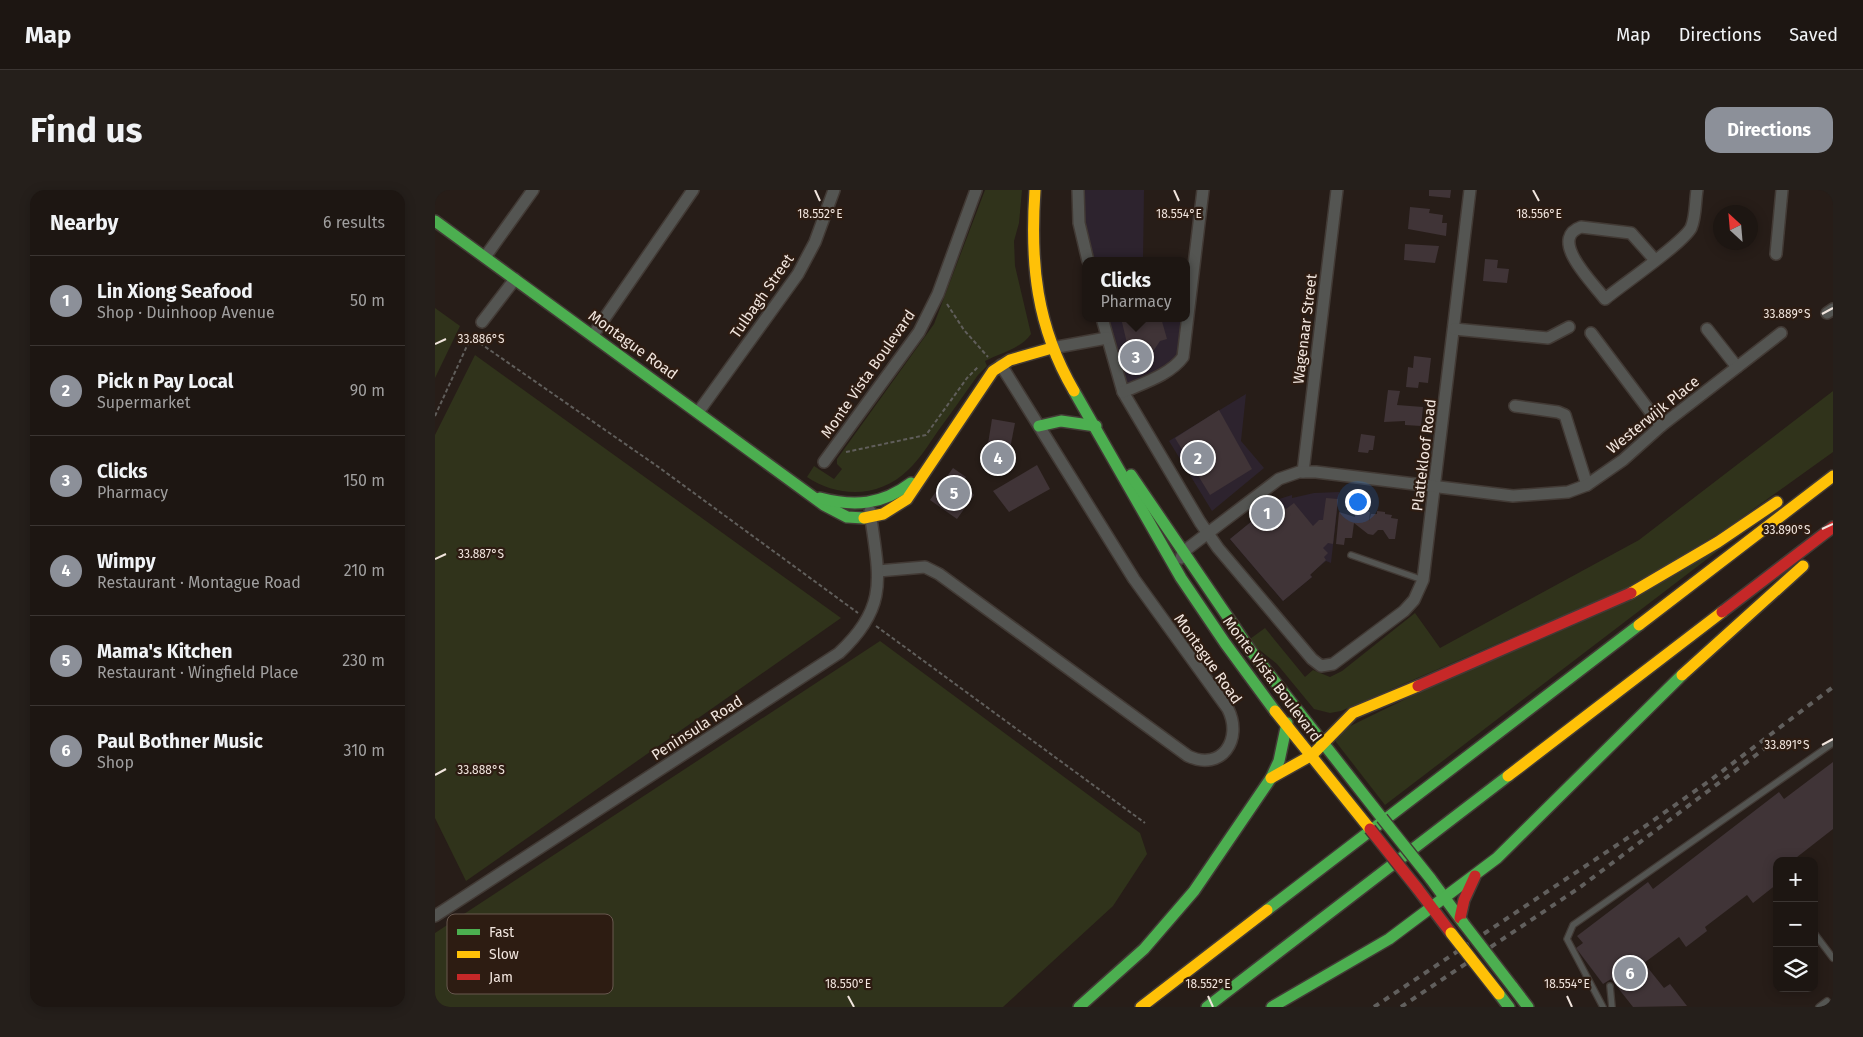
<!DOCTYPE html>
<meta charset="utf-8">
<style>
body{margin:0;font-family:"Fira Sans",sans-serif;background:#251f1b;color:#f1f3f6}
.controls{position:absolute;right:15px;bottom:15px;display:grid;overflow:hidden;border-radius:10px;box-shadow:0 2px 12px #0003}
.controls button{width:45px;height:45px;display:grid;place-items:center;padding:0;border:0;border-bottom:1px solid #3b3532;background:#1d1612;color:#f1f3f6;font:25px sans-serif}
.compass{position:absolute;left:1278px;top:15px;width:45px;height:45px;border-radius:50%;background:#1d1612;box-shadow:0 2px 12px #0003;rotate:334deg}
.you{position:absolute;left:922px;top:311px;width:18px;height:18px;margin:-12px;border:4px solid #fff;border-radius:50%;background:#1a73e8;box-shadow:0 0 0 8px #1a73e833}
.badge{display:grid;place-items:center;width:32px;height:32px;border-radius:50%;background:#8c9099;color:#fff;font-size:16px;font-weight:700}
.pin{position:absolute;translate:-50% -50%;border:2px solid #fff;box-shadow:0 1px 5px #0006}
.popup{position:absolute;left:647px;top:67px;width:108px;height:65px;box-sizing:border-box;display:grid;place-content:center;border-radius:10px;background:#1d1612;filter:drop-shadow(0 1px 4px #0005);font-size:16px;white-space:nowrap;color:#a09f9f}
.popup b{font-size:19px;color:#f1f3f6}
.popup::after{content:'';position:absolute;left:50%;top:100%;margin-left:-10px;border:10px solid transparent;border-top-color:#1d1612}
.list{margin:0;padding:0;list-style:none}
h2{display:flex;justify-content:space-between;align-items:center;height:65px;margin:0;padding:0 20px;font-size:21px}
h2 small{font-size:16px;font-weight:400;color:#a09f9f}
.list li{display:grid;grid-template-columns:32px 1fr auto;gap:15px;align-items:center;box-sizing:border-box;height:90px;padding:0 20px;border-top:1px solid #3b3532}
.list b{display:block;font-size:19px;white-space:nowrap}
.list p{margin:0;font-size:16px;white-space:nowrap;color:#a09f9f}
.list em{font-size:16px;font-style:normal;color:#a09f9f}
.icon{flex:none;width:28px;height:28px;fill:none;stroke:currentColor;stroke-width:2;stroke-linecap:round;stroke-linejoin:round}
.map{position:relative;flex:none;width:1398px;height:817px;overflow:hidden;border-radius:15px}
header{display:flex;align-items:center;gap:30px;box-sizing:border-box;height:70px;padding:0 25px;background:#1d1612;border-bottom:1px solid #3b3532}
header strong{font-size:24px}
nav{display:flex;gap:28px;margin-inline-start:auto;font-size:18px}
.intro{display:flex;align-items:center;justify-content:space-between;box-sizing:border-box;height:120px;padding:0 30px}
h1{margin:0;font-size:35px}
.button{padding:12px 22px;border-radius:15px;background:#8c9099;color:#fff;font-size:18px;font-weight:700}
main{display:flex;gap:30px;padding:0 30px}
aside{flex:1;background:#1d1612;border-radius:15px;box-shadow:0 2px 12px #0003}
.map>svg:first-child{display:block}
</style>
<header>
<strong>Map</strong>
<nav><a>Map</a><a>Directions</a><a>Saved</a></nav>
</header>
<div class="intro"><h1>Find us</h1><a class="button">Directions</a></div>
<main>
<aside>
<h2>Nearby<small>6 results</small></h2>
<ul class="list">
<li><span class="badge">1</span><div><b>Lin Xiong Seafood</b><p>Shop · Duinhoop Avenue</p></div><em>50 m</em></li>
<li><span class="badge">2</span><div><b>Pick n Pay Local</b><p>Supermarket</p></div><em>90 m</em></li>
<li><span class="badge">3</span><div><b>Clicks</b><p>Pharmacy</p></div><em>150 m</em></li>
<li><span class="badge">4</span><div><b>Wimpy</b><p>Restaurant · Montague Road</p></div><em>210 m</em></li>
<li><span class="badge">5</span><div><b>Mama's Kitchen</b><p>Restaurant · Wingfield Place</p></div><em>230 m</em></li>
<li><span class="badge">6</span><div><b>Paul Bothner Music</b><p>Shop</p></div><em>310 m</em></li>
</ul>
</aside>
<div class="map">
<svg width="1398" height="817" viewBox="0 0 1398 817">
<rect width="100%" height="100%" fill="#271d18"/>
<!-- commercial -->
<g fill="#2d232e">
<polygon points="645,0 709,0 708,71 654,71"/>
<polygon points="758,73 748,166 688,201 668,128 751,128 751,75"/>
<polygon points="811,204 806,251 829,278 777,321 734,251"/>
<polygon points="904,302 896,373 891,371 875,384 877,387 848,411 795,349 844,309 857,305 857,308 879,303"/>
</g>
<!-- green -->
<g fill="#30331b">
<path d="M550,0H587L584,33L579,51L580,76L596,144C587,158 565,163 550,171L552,176L543,185C530,203 517,222 503,241C494,254 485,269 473,280C445,308 403,308 372,287L379,276L399,289L407,279L402,274V269L499,134Z"/>
<polygon points="0,118 25,136 0,188"/>
<polygon points="40,165 406,428 31,691 0,628 0,245"/>
<polygon points="1398,201 1398,262 1292,338 1203,393 906,521 895,523 879,519 842,474 821,457 815,449 830,438 870,487 878,480 895,487 907,481 980,423 1005,458 1204,350"/>
<polygon points="1301,347 950,615 901,552 901,543"/>
<polygon points="445,451 705,643 712,664 678,716 568,817 0,817 0,743"/>
</g>
<!-- building -->
<g fill="#403437">
<polygon points="994,0 1016,0 1015,8 994,6"/>
<polygon points="975,17 995,19 994,23 1008,25 1007,33 1012,33 1011,46 973,39"/>
<polygon points="970,54 1004,56 1000,73 969,70"/>
<polygon points="1050,69 1063,70 1062,78 1074,79 1072,93 1048,91"/>
<polygon points="686,128 726,128 732,149 725,151 717,163 713,164 714,168 706,172 695,166"/>
<polygon points="979,166 996,168 993,193 984,192 983,198 971,197 973,177 978,178"/>
<polygon points="953,200 965,201 962,215 988,217 986,236 970,235 970,231 949,232"/>
<polygon points="784,220 817,279 775,305 740,248"/>
<polygon points="557,229 580,233 574,264 552,260"/>
<polygon points="926,244 940,246 938,260 934,260 933,263 923,262"/>
<polygon points="602,275 615,299 574,322 558,301"/>
<polygon points="518,278 531,287 528,293 539,305 522,329 495,310"/>
<polygon points="891,308 903,309 898,354 893,353 888,358 893,363 889,367 891,370 875,385 877,387 848,411 795,349 833,318 835,321 845,313 851,319 859,313 878,336 884,330 888,330"/>
<polygon points="921,316 929,317 928,320 935,322 934,331 936,324 942,324 942,321 950,322 950,324 957,325 956,328 963,329 960,349 954,349 948,340 943,340 938,345 933,344 919,333 917,348 910,348 909,355 901,354 904,322 920,327"/>
<polygon points="1398,572 1398,639 1357,671 1342,671 1342,694 1318,713 1312,705 1270,737 1272,741 1251,757 1244,747 1209,773 1229,798 1235,794 1252,816 1198,817 1176,789 1168,794 1141,758 1148,753 1142,746 1213,692 1218,699 1344,602 1349,609"/>
</g>
<g fill="none" stroke-linecap="round" stroke-linejoin="round">
<!-- lane casing -->
<g stroke="#423a35" stroke-width="8">
<g id="lane">
<polyline points="916,365 988,390"/>
<polyline points="1379,743 1398,768"/>
<polyline points="1175,796 1177,817"/>
<polyline points="1168,817 1132,749 1138,735 1398,553"/>
<polyline points="1384,817 1392,811"/>
</g>
</g>
<!-- street casing -->
<g stroke="#423a35" stroke-width="14">
<g id="street">
<polyline points="643,0 644,33 653,71"/>
<polyline points="1341,64 1347,0"/>
<polyline points="50,67 98,0"/>
<path d="M1220,70L1196,43L1146,37C1112,49 1159,94 1170,109C1187,95 1247,54 1256,38C1261,27 1260,12 1262,0"/>
<polyline points="1392,123 1398,119"/>
<polyline points="667,128 688,202 765,332 783,358 877,469 886,476 898,474 969,421 979,410 988,390 1035,0"/>
<polyline points="47,132 80,89"/>
<polyline points="1019,139 1113,148 1134,137"/>
<polyline points="1272,139 1302,177"/>
<polyline points="1156,143 1226,236"/>
<polyline points="158,145 258,0"/>
<polyline points="617,158 672,148"/>
<path d="M688,202C708,193 735,185 748,167L768,0"/>
<polyline points="1080,216 1123,222 1130,225 1152,295"/>
<polyline points="264,221 363,84 380,52 399,0"/>
<polyline points="389,272 484,142 503,104 541,0"/>
<polyline points="868,282 902,0"/>
<polyline points="746,368 748,362 844,289 864,282 881,282 1078,306 1133,302 1152,295 1188,270 1226,236 1346,143"/>
<path d="M443,381L490,377L504,384L753,566C787,582 808,549 793,519L699,389L566,175"/>
<path d="M0,726L404,463C456,415 443,384 435,321"/>
</g>
</g>
<!-- fast casing -->
<g stroke="#423a35" stroke-width="14">
<g id="fast">
<polyline points="0,31 389,315 412,327 429,328"/>
<polyline points="639,201 746,388 790,453 840,521"/>
<polyline points="604,236 626,231 661,236"/>
<polyline points="696,285 816,461 947,628"/>
<path d="M385,308C419,317 447,315 476,293"/>
<polyline points="995,688 1029,734"/>
<polyline points="832,720 1204,435"/>
<polyline points="1077,796 1093,817"/>
<polyline points="1064,804 1074,817"/>
<polyline points="644,817 709,759 759,701 836,588 844,571 852,533"/>
<polyline points="772,817 1073,586"/>
<polyline points="837,817 954,749 1062,668 1247,485"/>
</g>
</g>
<!-- slow casing -->
<g stroke="#423a35" stroke-width="14">
<g id="slow">
<path d="M600,0C595,73 601,136 639,201"/>
<polyline points="429,328 448,324 472,309 558,181 575,170 617,158"/>
<polyline points="1196,403 1283,352 1342,312"/>
<polyline points="1204,435 1398,286"/>
<polyline points="1247,485 1368,376"/>
<polyline points="840,521 935,639"/>
<polyline points="1073,586 1287,422"/>
<polyline points="836,588 877,565 918,523 983,496"/>
<polyline points="706,817 832,720"/>
</g>
</g>
<!-- jam casing -->
<g stroke="#423a35" stroke-width="14">
<g id="jam">
<polyline points="1287,422 1398,337"/>
<polyline points="983,496 1196,403"/>
<polyline points="982,698 1016,743"/>
<polyline points="1025,728 1029,710 1040,686"/>
</g>
</g>
<!-- path -->
<g stroke="#605e5b" stroke-width="2" stroke-dasharray="4 2.5" stroke-linecap="butt">
<polyline points="512,114 529,140 553,167"/>
<polyline points="0,226 36,147 222,276 423,423"/>
<polyline points="411,262 491,245 532,188 543,177"/>
<polyline points="441,436 710,633"/>
</g>
<!-- lane -->
<use href="#lane" stroke="#545552" stroke-width="5.5"/>
<!-- street -->
<use href="#street" stroke="#545552" stroke-width="11"/>
<!-- fast -->
<use href="#fast" stroke="#4caf50" stroke-width="11"/>
<!-- slow -->
<use href="#slow" stroke="#ffc107" stroke-width="11"/>
<!-- jam -->
<use href="#jam" stroke="#c62828" stroke-width="11"/>
<!-- rail -->
<g stroke="#615f5d" stroke-width="4" stroke-dasharray="6 6" stroke-linecap="butt">
<polyline points="939,817 1209,637 1277,589 1398,497"/>
<polyline points="966,817 1144,698 1329,559"/>
</g>
<!-- fast-bridge casing -->
<g stroke="#423a35" stroke-width="14" stroke-linecap="butt">
<g id="fast-bridge">
<polyline points="947,628 995,688"/>
<polyline points="1029,734 1077,796"/>
</g>
</g>
<!-- slow-bridge casing -->
<g stroke="#423a35" stroke-width="14" stroke-linecap="butt">
<polyline id="slow-bridge" points="1016,743 1064,804"/>
</g>
<!-- jam-bridge casing -->
<g stroke="#423a35" stroke-width="14" stroke-linecap="butt">
<polyline id="jam-bridge" points="935,639 982,698"/>
</g>
<!-- fast-bridge -->
<use href="#fast-bridge" stroke="#4caf50" stroke-width="11"/>
<!-- slow-bridge -->
<use href="#slow-bridge" stroke="#ffc107" stroke-width="11"/>
<!-- jam-bridge -->
<use href="#jam-bridge" stroke="#c62828" stroke-width="11"/>
</g>
<!-- ticks -->
<path fill="none" stroke="#f1e5de" stroke-width="2" d="M380,0L385,11M739,0L744,11M1098,0L1104,11M1387,124L1398,118M0,154L11,149M1387,339L1398,334M0,369L11,364M1387,555L1398,549M0,585L11,579M413,806L419,817M773,806L778,817M1132,806L1137,817"/>
<g text-anchor="middle" dominant-baseline="central" stroke-width="4.5" stroke-linejoin="round" paint-order="stroke">
<!-- street labels -->
<g font-size="15" fill="#f1e5de" stroke="#2d1c12">
<text transform="translate(327 106) rotate(-55)">Tulbagh Street</text>
<text transform="translate(870 139) rotate(-83)">Wagenaar Street</text>
<text transform="translate(198 155) rotate(36)">Montague Road</text>
<text transform="translate(433 184) rotate(-55)">Monte Vista Boulevard</text>
<text transform="translate(1218 225) rotate(-39)">Westerwijk Place</text>
<text transform="translate(989 265) rotate(-83)">Plattekloof Road</text>
<text transform="translate(773 469) rotate(55)">Montague Road</text>
<text transform="translate(837 489) rotate(53)">Monte Vista Boulevard</text>
<text transform="translate(262 538) rotate(-33)">Peninsula Road</text>
</g>
</g>
<!-- legend -->
<rect x="12" y="724" width="166" height="80" rx="8" fill="#2d1c12" stroke="#68584f" stroke-width="1"/>
<rect x="22" y="739" width="23" height="6" fill="#4caf50"/>
<rect x="22" y="761" width="23" height="7" fill="#ffc107"/>
<rect x="22" y="784" width="23" height="6" fill="#c62828"/>
<g font-size="14" fill="#f1e5de">
<text x="54" y="747">Fast</text>
<text x="54" y="769">Slow</text>
<text x="54" y="792">Jam</text>
</g>
<g font-size="12" text-anchor="middle" fill="#f1e5de" stroke="#2d1c12" stroke-width="4.5" stroke-linejoin="round" paint-order="stroke">
<text x="385" y="28">18.552°E</text>
<text x="744" y="28">18.554°E</text>
<text x="1104" y="28">18.556°E</text>
<text x="1352" y="128">33.889°S</text>
<text x="46" y="153">33.886°S</text>
<text x="1352" y="344">33.890°S</text>
<text x="46" y="368">33.887°S</text>
<text x="1352" y="559">33.891°S</text>
<text x="46" y="584">33.888°S</text>
<text x="413" y="798">18.550°E</text>
<text x="773" y="798">18.552°E</text>
<text x="1132" y="798">18.554°E</text>
</g>
</svg>
<div class="controls">
<button>+</button>
<button>−</button>
<button><svg class="icon" aria-label="layers" viewBox="0 0 24 24"><path d="M12 4l9 5-9 5-9-5zM3 14l9 5 9-5"/></svg></button>
</div>
<svg class="compass" viewBox="-18 -18 36 36"><path d="M0-13l5 13h-10z" fill="#e53935"/><path d="M0 13l5-13h-10z" fill="#a09f9f"/></svg>
<div class="you"></div>
<div class="pin badge" style="left:832px;top:323px">1</div>
<div class="pin badge" style="left:763px;top:268px">2</div>
<div class="pin badge" style="left:701px;top:167px">3</div>
<div class="popup"><b>Clicks</b>Pharmacy</div>
<div class="pin badge" style="left:563px;top:268px">4</div>
<div class="pin badge" style="left:519px;top:303px">5</div>
<div class="pin badge" style="left:1195px;top:783px">6</div>
</div>
</main>
